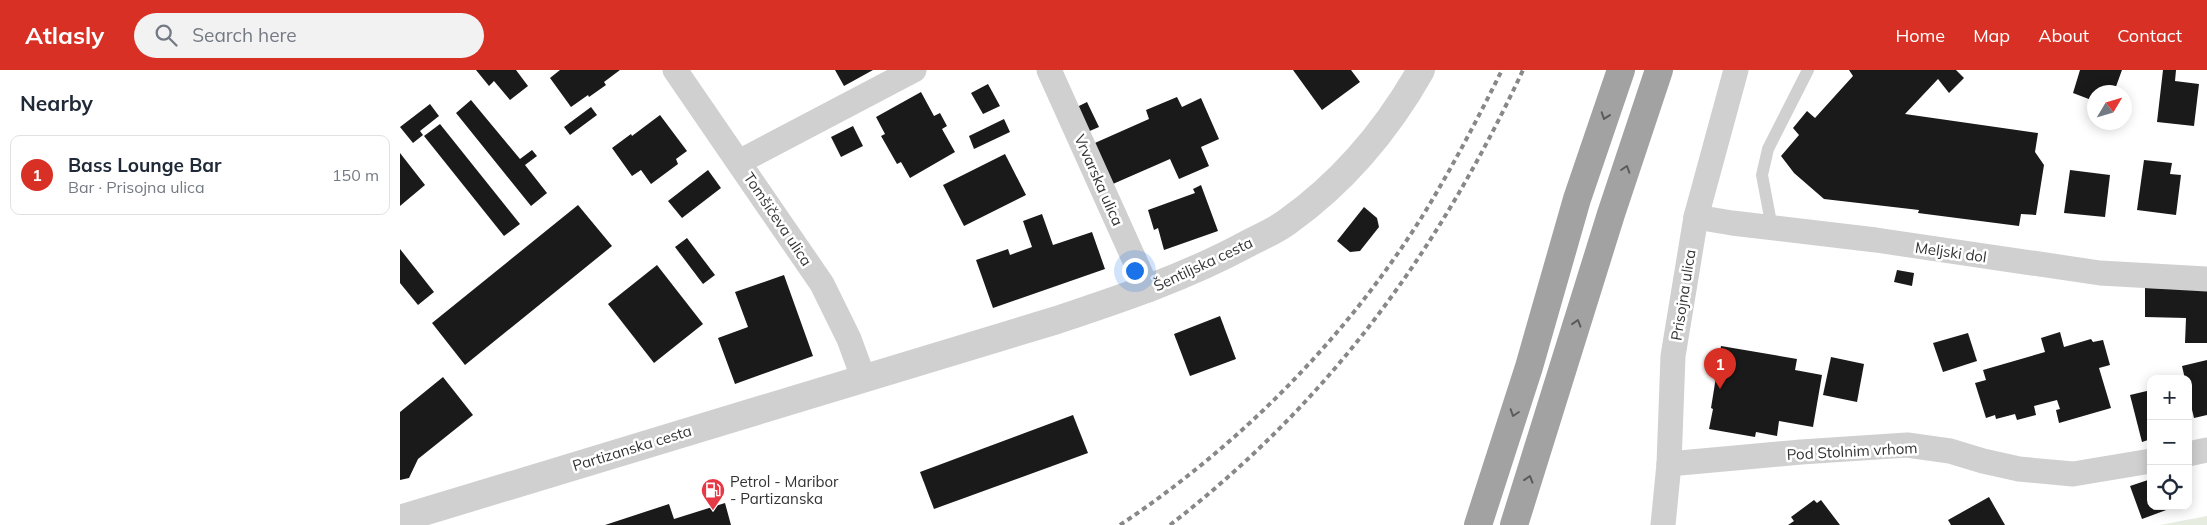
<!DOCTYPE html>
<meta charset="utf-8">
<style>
body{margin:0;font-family:Mulish,sans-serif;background:#f2f2f3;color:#1f2937}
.controls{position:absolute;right:15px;bottom:15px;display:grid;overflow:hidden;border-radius:10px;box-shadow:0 2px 12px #0003}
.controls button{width:45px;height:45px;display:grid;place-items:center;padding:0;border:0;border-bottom:1px solid #e0e1e3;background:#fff;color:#1f2937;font:25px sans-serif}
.compass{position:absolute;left:1687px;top:15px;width:45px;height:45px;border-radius:50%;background:#fff;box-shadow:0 2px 12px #0003;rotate:52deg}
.you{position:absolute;left:734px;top:200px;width:18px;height:18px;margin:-12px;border:4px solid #fff;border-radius:50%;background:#1a73e8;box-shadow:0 0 0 8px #1a73e833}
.badge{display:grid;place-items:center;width:32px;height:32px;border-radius:50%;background:#d93025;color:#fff;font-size:16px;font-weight:700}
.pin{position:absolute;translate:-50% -41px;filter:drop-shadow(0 1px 2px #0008)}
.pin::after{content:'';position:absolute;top:26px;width:18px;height:15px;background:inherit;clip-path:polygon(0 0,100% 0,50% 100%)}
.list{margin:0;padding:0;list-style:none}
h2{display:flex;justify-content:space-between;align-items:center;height:65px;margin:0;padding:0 20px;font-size:21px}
h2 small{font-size:16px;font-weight:400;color:#747a83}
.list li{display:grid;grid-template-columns:32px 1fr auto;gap:15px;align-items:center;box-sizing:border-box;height:80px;margin:0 10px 10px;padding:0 10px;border:1px solid #e0e1e3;border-radius:10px}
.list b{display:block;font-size:19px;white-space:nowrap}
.list p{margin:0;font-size:16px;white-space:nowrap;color:#747a83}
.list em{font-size:16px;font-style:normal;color:#747a83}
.icon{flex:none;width:28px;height:28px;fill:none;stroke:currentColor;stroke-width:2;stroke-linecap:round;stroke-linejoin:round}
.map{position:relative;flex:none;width:1807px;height:455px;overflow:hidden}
header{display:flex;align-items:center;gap:30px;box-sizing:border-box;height:70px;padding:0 25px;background:#d93025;color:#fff}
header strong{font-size:24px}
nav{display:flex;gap:28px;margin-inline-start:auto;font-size:18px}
.search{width:350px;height:45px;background:#f2f2f3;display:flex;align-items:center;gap:12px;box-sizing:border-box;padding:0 18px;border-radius:28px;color:#747a83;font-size:19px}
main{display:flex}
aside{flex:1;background:#fff}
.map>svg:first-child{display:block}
</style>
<header>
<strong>Atlasly</strong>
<div class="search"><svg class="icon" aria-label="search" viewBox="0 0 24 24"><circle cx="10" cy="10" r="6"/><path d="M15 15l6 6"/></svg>Search here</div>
<nav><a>Home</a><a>Map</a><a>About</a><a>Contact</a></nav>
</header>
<main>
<aside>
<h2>Nearby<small></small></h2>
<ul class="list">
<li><span class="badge">1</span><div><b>Bass Lounge Bar</b><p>Bar · Prisojna ulica</p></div><em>150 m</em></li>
</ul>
</aside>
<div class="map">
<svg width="1807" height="455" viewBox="0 0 1807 455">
<rect width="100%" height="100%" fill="#fff"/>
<!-- green -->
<polygon fill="#e6ecdf" points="1807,446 1807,455 1760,455"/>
<!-- building -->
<g fill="#1a1a1a">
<polygon points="76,0 116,0 128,16 110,30 94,11 89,16"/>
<polygon points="160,0 220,0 204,12 206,15 189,27 188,25 171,37 150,8"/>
<polygon points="435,0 473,0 444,16"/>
<polygon points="893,0 951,0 960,12 922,40"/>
<polygon points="1449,0 1556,0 1564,8 1549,23 1538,9 1505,44 1638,63 1635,82 1644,95 1636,145 1621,144 1619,156 1518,143 1519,140 1424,129 1394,103 1381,86 1399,65 1393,58 1407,41 1415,48 1453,6"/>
<polygon points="1680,0 1722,0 1714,22 1694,22 1694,31 1673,23"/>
<polygon points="1763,0 1776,0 1775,11 1799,14 1794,56 1757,52"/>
<polygon points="588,14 600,36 583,44 571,23"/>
<polygon points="521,22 534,46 540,43 547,56 542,59 555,82 510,108 501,92 497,94 481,66 485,64 476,47"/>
<polygon points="777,27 782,37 801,28 819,69 801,77 809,96 779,109 770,89 706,117 688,76 749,49 746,40"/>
<polygon points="71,30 120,89 132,80 137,86 125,95 147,123 131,136 56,43"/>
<polygon points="687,32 699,57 685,63 675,38"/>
<polygon points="30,34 39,46 20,61 23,65 13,73 0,57"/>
<polygon points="191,37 197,45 170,65 164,57"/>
<polygon points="260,45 287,81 276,89 278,94 251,114 241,100 232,106 212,78 231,64 232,66"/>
<polygon points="604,49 610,62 574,79 569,66"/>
<polygon points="40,54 120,154 104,166 24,66"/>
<polygon points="453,56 463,76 441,87 431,67"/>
<polygon points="0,83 25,115 0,136"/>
<polygon points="605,84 626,125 564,156 543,115"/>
<polygon points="1744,90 1772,93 1770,104 1781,105 1776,145 1737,140"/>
<polygon points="308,100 321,118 282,148 268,131"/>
<polygon points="1670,100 1710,105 1705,147 1664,143"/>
<polygon points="801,115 818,161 764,180 758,158 754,160 748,140 795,123 793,119"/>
<polygon points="178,135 212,176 65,295 32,253"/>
<polygon points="964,137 977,148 979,157 960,181 950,182 937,171"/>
<polygon points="642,144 653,175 692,162 705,199 593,238 576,190 608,179 610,185 632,177 623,151"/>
<polygon points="287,168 315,205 303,214 275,177"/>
<polygon points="0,179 34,222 18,235 0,213"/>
<polygon points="257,195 303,254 254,293 208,234"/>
<polygon points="1497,200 1514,203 1512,216 1494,212"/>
<polygon points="384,205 413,286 335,314 318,268 348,257 335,222"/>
<polygon points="1745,218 1807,219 1807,273 1785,273 1786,248 1745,247"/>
<polygon points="820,246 836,289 790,306 774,264"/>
<polygon points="1660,262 1664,277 1691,269 1693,272 1703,270 1710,295 1699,298 1711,338 1659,353 1656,340 1660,339 1657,330 1634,336 1636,345 1617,350 1615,344 1596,349 1595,345 1586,348 1575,313 1586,310 1583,300 1645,282 1641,268"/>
<polygon points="1568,263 1577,291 1543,302 1533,273"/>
<polygon points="1321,276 1397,289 1395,300 1422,305 1413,357 1379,351 1377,366 1356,362 1355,367 1309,359 1313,339 1311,338"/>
<polygon points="1431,287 1464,294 1457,332 1423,325"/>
<polygon points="1807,290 1807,345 1794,348 1788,323 1788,309 1785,309 1782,296"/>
<polygon points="43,307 73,345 18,389 9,408 0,410 0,342"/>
<polygon points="1751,320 1751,369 1742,372 1730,325"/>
<polygon points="673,345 688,383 534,439 520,402"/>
<polygon points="1751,409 1751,436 1768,436 1769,439 1742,449 1730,416"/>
<polygon points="1589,427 1605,455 1551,455 1548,450"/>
<polygon points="1414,430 1417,433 1421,430 1440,455 1388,455 1394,451 1391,447"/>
<polygon points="325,433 331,455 205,455 269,434 274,449"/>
</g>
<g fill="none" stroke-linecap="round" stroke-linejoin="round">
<!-- service -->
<polyline stroke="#d0d0d0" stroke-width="12" points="1372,158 1362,105 1368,79 1408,0"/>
<!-- minor -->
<g stroke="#d0d0d0" stroke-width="25">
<polyline points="275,0 422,214 449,269 463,307"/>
<polyline points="649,0 748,220"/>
<polyline points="339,92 514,0"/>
<polyline points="1296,147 1332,153 1476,170 1700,203 1807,209"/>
<polyline points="1788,384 1807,380"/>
<polyline points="1269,394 1401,382 1507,375 1550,381 1583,391 1619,399 1673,404 1751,391"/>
<polyline points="1263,455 1269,394 1273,286 1296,147 1336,0"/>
</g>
<!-- tertiary -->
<path stroke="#d0d0d0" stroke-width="28" d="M0,449L657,250C723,228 786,207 847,174C860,167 875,161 887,152C943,112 987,60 1021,0"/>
<!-- trunk -->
<g stroke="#a2a2a2" stroke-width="28">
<polyline points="1078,455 1129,297 1177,129 1221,0"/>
<polyline points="1114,455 1211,144 1259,0"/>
</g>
<!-- rail -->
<g stroke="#888" stroke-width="4" stroke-dasharray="5 4" stroke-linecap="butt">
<path d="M720,455C843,373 951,263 1028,137C1055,92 1079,46 1102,0"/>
<path d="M770,455C930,331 1038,182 1123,0"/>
</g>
</g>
<!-- one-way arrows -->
<defs><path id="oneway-chevron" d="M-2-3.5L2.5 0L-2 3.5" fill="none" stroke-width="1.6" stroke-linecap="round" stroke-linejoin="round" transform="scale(1.25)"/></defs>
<g stroke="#5a5a5a">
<use href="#oneway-chevron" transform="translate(1205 46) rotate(109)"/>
<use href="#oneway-chevron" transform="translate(1226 99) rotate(-72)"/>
<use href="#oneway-chevron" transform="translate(1177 253) rotate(-73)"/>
<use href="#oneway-chevron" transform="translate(1114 343) rotate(108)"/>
<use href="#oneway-chevron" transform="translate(1129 409) rotate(-73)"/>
</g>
<!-- icons -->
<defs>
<g id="fuel-pin" transform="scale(1.25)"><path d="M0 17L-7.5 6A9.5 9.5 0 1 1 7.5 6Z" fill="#e63946" stroke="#fff"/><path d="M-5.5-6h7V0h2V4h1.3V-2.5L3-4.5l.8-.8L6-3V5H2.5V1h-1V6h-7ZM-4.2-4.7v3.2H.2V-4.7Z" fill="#fff"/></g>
</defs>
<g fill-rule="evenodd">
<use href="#fuel-pin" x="313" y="420"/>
</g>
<g text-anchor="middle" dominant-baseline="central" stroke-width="5" stroke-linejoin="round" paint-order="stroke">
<!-- street labels -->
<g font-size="15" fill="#333" stroke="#fff">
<text transform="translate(699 110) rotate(66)">Vrvarska ulica</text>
<text transform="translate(378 149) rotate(56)">Tomšičeva ulica</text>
<text transform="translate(1551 182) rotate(8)">Meljski dol</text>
<text transform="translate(803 194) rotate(-25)">Šentiljska cesta</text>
<text transform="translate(1283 225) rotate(-81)">Prisojna ulica</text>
<text transform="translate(232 378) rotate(-17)">Partizanska cesta</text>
<text transform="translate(1452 381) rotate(-3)">Pod Stolnim vrhom</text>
</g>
<!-- poi labels -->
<g font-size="15" fill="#333" stroke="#fff" text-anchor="start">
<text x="330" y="411">Petrol - Maribor<tspan x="330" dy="17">- Partizanska</tspan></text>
</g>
</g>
</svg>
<div class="controls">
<button>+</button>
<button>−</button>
<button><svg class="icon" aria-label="locate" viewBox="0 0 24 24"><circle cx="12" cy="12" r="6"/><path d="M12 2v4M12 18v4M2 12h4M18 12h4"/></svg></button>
</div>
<svg class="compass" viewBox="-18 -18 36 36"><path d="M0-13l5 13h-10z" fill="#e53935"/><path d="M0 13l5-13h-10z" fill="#747a83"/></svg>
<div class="you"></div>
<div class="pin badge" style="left:1320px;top:319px">1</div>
</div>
</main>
